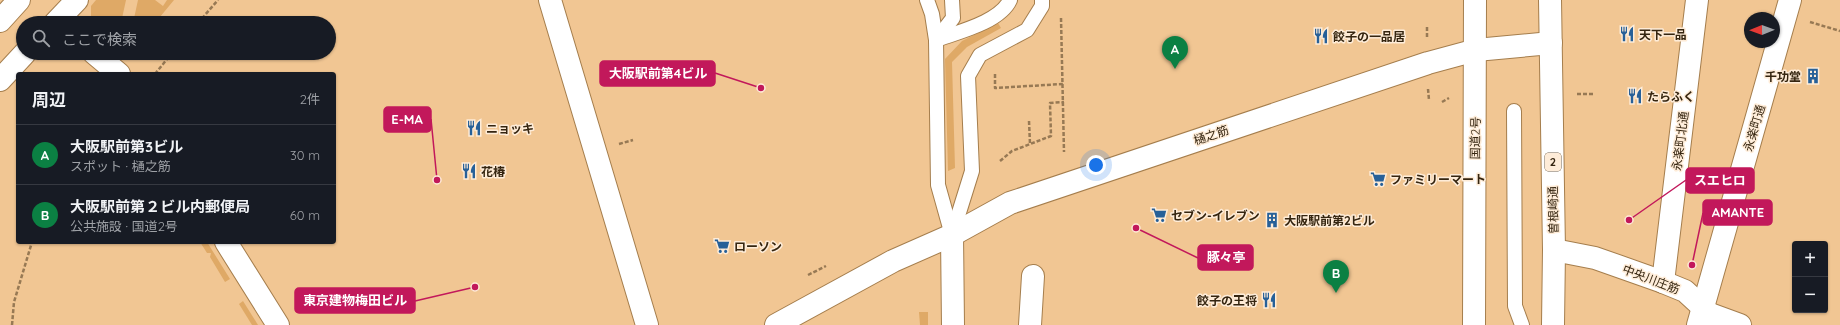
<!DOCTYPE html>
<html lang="ja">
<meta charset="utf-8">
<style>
body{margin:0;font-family:Quicksand,"Noto Sans JP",sans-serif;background:#242831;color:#f1f3f6}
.controls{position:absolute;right:12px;bottom:12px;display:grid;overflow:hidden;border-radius:4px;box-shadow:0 1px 3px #0004}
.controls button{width:36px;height:36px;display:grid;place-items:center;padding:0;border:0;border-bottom:1px solid #363941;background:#171b24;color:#f1f3f6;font:20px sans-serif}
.compass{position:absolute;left:1744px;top:12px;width:36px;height:36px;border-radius:50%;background:#171b24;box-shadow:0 1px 3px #0004;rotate:269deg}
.you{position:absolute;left:1096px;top:165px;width:14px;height:14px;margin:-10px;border:3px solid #fff;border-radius:50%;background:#1a73e8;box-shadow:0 0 0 6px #1a73e833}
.badge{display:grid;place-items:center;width:26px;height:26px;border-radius:50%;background:#0b8043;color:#fff;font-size:13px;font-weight:700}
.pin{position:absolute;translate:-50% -33px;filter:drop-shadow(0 1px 2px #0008)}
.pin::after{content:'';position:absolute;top:21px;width:14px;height:12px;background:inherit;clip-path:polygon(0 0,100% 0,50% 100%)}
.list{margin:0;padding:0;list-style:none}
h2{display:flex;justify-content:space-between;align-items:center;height:52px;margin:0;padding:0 16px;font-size:17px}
h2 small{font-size:13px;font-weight:400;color:#9ea1a6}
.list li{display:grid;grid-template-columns:26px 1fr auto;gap:12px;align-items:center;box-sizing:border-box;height:60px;padding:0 16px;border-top:1px solid #363941}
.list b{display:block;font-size:15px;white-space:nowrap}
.list p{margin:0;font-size:13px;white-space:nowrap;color:#9ea1a6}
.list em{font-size:13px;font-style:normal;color:#9ea1a6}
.icon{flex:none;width:22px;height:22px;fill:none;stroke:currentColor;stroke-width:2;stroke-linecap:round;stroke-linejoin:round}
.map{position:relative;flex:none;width:1840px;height:325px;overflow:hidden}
.search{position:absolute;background:#171b24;box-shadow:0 1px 3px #0004;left:16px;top:16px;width:320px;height:44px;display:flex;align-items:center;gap:10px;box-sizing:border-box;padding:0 14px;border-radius:22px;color:#9ea1a6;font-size:15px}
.panel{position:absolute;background:#171b24;box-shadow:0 1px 3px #0004;left:16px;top:72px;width:320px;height:172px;border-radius:4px}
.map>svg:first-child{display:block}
</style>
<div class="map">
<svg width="1840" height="325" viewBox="0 0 1840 325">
<rect width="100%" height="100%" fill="#f1c693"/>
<!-- green -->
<g fill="#dfa966">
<polygon points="96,0 126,0 121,23 94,23 91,16 91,6"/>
<polygon points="138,0 155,0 163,6 167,0 174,0 155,23 133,23"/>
<polygon points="998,23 1001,28 967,47 952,62 955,168 948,171 945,59 962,41"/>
<polygon points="200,242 207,242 230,279 225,282 210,257 211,253 207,253"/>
<polygon points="243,301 258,325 252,325 239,304"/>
<polygon points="919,312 928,312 928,325 920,325"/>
</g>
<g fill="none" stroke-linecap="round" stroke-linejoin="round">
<!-- lane casing -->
<g stroke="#a57e4d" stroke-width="16">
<g id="lane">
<polyline points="927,0 932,14 936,40 938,185 952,235"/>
<path d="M936,40C958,32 1000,22 1010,0"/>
<polyline points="936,40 953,18 952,0"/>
<polyline points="1514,111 1515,306 1522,325"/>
<polyline points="952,235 972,171 968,76 980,55 1027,30 1042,6 1042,0"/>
</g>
</g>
<!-- street casing -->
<g stroke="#a57e4d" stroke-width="24">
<g id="street">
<polyline points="1554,250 1595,258 1663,282 1685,291 1710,314 1740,325"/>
<polyline points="1663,282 1697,0"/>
<polyline points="1030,325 1033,276"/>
<polyline points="1698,325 1790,0"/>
</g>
</g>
<!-- secondary casing -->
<g stroke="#a57e4d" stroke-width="24">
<g id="secondary">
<polyline points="550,0 647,325"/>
<polyline points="94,53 119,74"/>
<polyline points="952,235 953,325"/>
<polyline points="226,242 278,325"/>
<polyline points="776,325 893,261 952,235 1010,203 1428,63 1476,50 1551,43"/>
</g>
</g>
<!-- highway casing -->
<g stroke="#a57e4d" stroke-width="24">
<g id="highway">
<polyline points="1550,0 1554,250 1553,325"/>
<polyline points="0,21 19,0"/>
<polyline points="55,23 77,0"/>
<polyline points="0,80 25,53"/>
<polyline points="1474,325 1475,0"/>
</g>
</g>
<!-- path -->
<g stroke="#977954" stroke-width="2.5" stroke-dasharray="4 2" stroke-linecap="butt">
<polyline points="1061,18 1064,152"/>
<polyline points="1810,22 1840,31"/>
<polyline points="198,23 218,0"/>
<polyline points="1427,27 1427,38"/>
<polyline points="155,74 172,53"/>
<polyline points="995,74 995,88 1063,84"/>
<polyline points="1428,89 1429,100"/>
<polyline points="1577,94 1595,94"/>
<polyline points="1442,102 1449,98"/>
<polyline points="1029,121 1030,144"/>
<polyline points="619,144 633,140"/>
<polyline points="1000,161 1012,151 1051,136 1050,103 1064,102"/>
<polyline points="808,275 826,266"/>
<polyline points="12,325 14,302 32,242"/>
</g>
<!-- lane -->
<use href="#lane" stroke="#fff" stroke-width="14"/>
<!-- street -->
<use href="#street" stroke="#fff" stroke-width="22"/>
<!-- secondary -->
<use href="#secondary" stroke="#fff" stroke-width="22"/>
<!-- highway -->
<use href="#highway" stroke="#fff" stroke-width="22"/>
</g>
<!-- icons -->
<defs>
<g id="restaurant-bare" transform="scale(1.2)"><path d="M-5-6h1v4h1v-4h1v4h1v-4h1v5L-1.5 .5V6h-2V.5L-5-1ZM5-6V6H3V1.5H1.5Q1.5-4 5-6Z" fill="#276098" stroke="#feecd8" stroke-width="2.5" paint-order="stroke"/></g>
<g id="building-bare" transform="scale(1.2)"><path d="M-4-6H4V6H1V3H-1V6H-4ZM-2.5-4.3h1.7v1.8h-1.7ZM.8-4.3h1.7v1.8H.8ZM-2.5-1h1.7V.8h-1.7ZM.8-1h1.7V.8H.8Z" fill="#276098" stroke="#feecd8" stroke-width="2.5" paint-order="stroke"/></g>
<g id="supermarket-bare" transform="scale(1.2)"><path d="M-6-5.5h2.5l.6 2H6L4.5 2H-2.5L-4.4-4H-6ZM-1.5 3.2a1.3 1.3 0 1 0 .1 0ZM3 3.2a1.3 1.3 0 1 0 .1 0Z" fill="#276098" stroke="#feecd8" stroke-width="2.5" paint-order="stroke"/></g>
</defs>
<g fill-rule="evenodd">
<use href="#restaurant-bare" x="1627" y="34"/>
<use href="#restaurant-bare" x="1321" y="36"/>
<use href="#building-bare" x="1813" y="76"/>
<use href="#restaurant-bare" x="1635" y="96"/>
<use href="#restaurant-bare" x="474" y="128"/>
<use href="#restaurant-bare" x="469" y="171"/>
<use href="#supermarket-bare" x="1378" y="179"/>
<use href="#supermarket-bare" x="1159" y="215"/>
<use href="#building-bare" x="1272" y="220"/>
<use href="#supermarket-bare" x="722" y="246"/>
<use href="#restaurant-bare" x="1269" y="300"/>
</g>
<g text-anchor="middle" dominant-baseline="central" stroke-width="3" stroke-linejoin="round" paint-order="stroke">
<!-- shield labels -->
<rect fill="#feecd8" stroke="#71614c" stroke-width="1" x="1545" y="153" width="16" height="18" rx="3"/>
<g font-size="11" font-weight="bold" fill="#352510">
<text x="1553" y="162">2</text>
</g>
<!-- poi labels -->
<g font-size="12" font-weight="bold" fill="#352510" stroke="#feecd8" text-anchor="start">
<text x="1639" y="34">天下一品</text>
<text x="1333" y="36">餃子の一品居</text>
<text x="1801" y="76" text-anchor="end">千功堂</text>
<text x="1647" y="96">たらふく</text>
<text x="486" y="128">ニョッキ</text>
<text x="481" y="171">花椿</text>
<text x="1390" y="179">ファミリーマート</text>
<text x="1171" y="215">セブン-イレブン</text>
<text x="1284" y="220">大阪駅前第2ビル</text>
<text x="734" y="246">ローソン</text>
<text x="1257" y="300" text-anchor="end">餃子の王将</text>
</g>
<!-- street labels -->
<g font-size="12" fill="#352510" stroke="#feecd8">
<text transform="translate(1754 128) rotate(-74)">永楽町通</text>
<text transform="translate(1211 135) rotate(-19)">樋之筋</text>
<text transform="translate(1475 138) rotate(-89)">国道2号</text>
<text transform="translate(1680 141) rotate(-83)">永楽町北通</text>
<text transform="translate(1553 210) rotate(-91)">曽根崎通</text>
<text transform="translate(1651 279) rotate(21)">中央川庄筋</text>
</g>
</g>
<!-- callouts -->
<path fill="none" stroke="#c2185b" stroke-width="1.5" d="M761 88L715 73M437 180L431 119M1629 220L1686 180M1692 265L1703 213M1136 228L1198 258M475 287L415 301"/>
<g fill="#c2185b" stroke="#feecd8" stroke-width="1.5">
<circle cx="761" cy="88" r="4"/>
<circle cx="437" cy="180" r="4"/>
<circle cx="1629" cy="220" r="4"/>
<circle cx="1692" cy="265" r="4"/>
<circle cx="1136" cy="228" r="4"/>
<circle cx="475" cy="287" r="4"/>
</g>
<g fill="#c2185b" stroke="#c2185b" stroke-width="1.5">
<rect x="600" y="61" width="115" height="25" rx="4"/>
<rect x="384" y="107" width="47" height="25" rx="4"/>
<rect x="1686" y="168" width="68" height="25" rx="4"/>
<rect x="1703" y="200" width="69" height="25" rx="4"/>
<rect x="1198" y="245" width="55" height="25" rx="4"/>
<rect x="295" y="288" width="120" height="25" rx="4"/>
</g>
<g font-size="13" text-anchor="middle" font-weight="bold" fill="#fff">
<text x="658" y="78">大阪駅前第4ビル</text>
<text x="407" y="124">E-MA</text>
<text x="1720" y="185">スエヒロ</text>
<text x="1738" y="217">AMANTE</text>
<text x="1226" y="262">豚々亭</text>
<text x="355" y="305">東京建物梅田ビル</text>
</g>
</svg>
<div class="controls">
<button>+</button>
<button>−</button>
</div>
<svg class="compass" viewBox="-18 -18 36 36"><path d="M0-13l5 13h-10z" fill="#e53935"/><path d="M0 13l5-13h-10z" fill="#9ea1a6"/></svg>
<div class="you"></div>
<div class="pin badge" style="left:1175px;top:69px">A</div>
<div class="pin badge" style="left:1336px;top:293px">B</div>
<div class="search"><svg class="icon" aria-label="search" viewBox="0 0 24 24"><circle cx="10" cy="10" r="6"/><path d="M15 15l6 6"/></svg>ここで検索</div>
<section class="panel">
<h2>周辺<small>2件</small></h2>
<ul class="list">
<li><span class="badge">A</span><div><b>大阪駅前第3ビル</b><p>スポット · 樋之筋</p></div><em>30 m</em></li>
<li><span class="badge">B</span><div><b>大阪駅前第２ビル内郵便局</b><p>公共施設 · 国道2号</p></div><em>60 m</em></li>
</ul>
</section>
</div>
